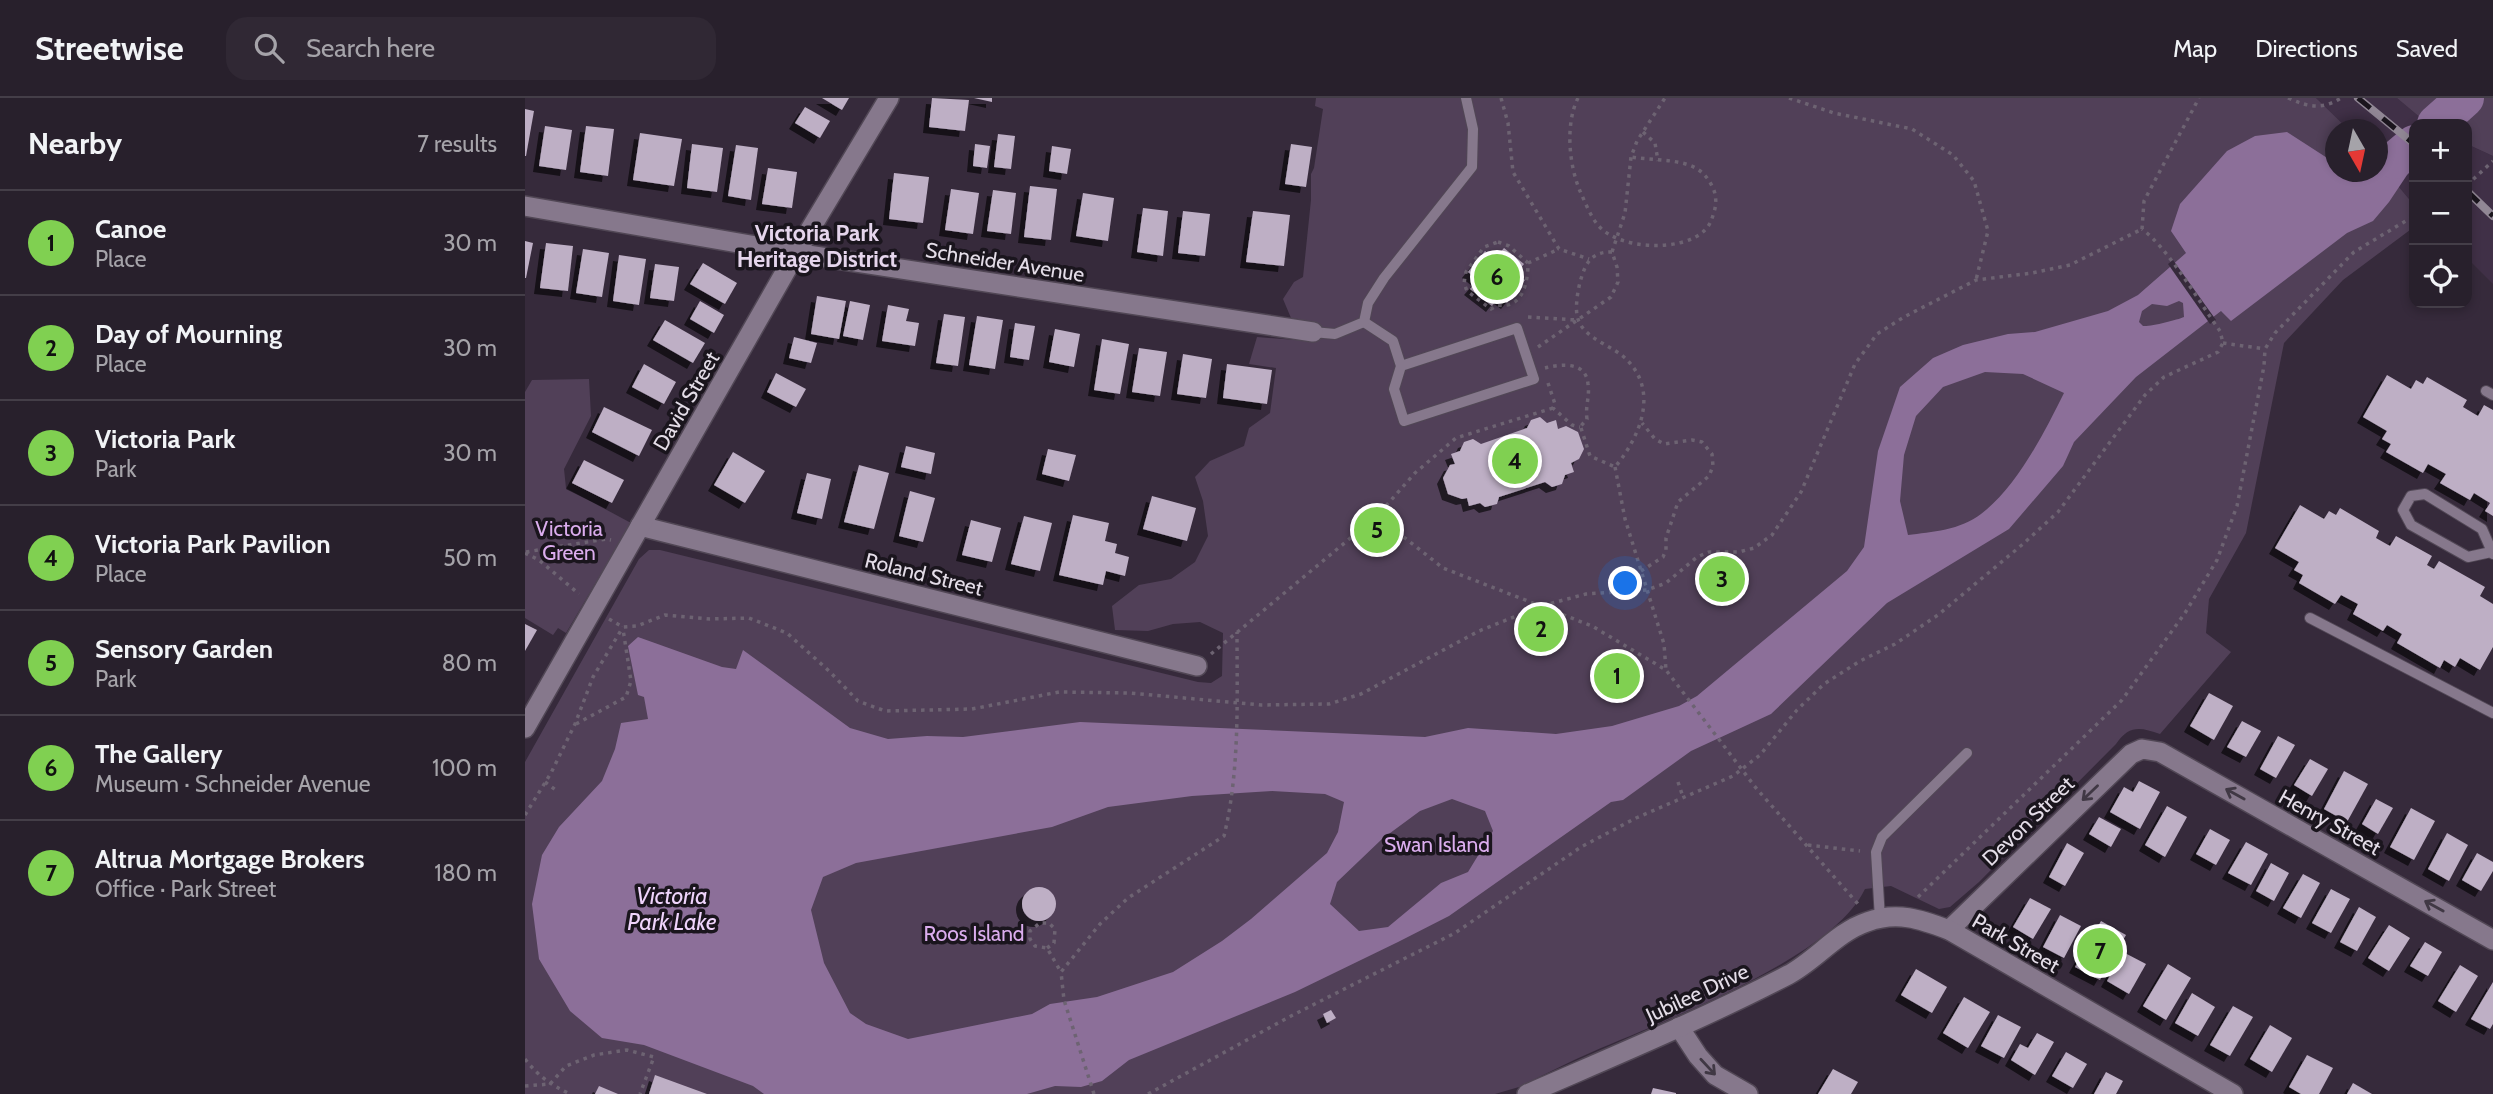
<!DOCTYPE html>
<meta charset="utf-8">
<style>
body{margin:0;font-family:Cabin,sans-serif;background:#302834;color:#f1f3f6}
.controls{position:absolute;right:21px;top:21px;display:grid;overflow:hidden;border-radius:14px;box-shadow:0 4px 10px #0003}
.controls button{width:63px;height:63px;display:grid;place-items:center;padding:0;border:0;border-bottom:2px solid #443e48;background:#28202c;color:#f1f3f6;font:35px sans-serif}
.compass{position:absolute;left:1800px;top:21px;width:63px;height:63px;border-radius:50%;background:#28202c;box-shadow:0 4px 10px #0003;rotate:171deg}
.you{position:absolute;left:1101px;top:486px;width:24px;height:24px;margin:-18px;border:5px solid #fff;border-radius:50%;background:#1a73e8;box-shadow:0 0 0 10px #1a73e833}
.badge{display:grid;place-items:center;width:46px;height:46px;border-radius:50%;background:#80d051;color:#111;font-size:23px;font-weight:700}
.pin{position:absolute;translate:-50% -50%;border:4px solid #fff;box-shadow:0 2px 7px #0006}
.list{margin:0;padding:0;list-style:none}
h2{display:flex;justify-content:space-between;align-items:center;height:91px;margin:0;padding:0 28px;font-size:30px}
h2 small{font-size:23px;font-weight:400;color:#a5a3a9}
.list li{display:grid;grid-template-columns:46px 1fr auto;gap:21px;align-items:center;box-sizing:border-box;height:105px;padding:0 28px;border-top:2px solid #443e48}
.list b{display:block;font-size:26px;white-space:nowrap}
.list p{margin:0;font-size:23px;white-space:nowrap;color:#a5a3a9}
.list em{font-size:23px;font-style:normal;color:#a5a3a9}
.icon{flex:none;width:38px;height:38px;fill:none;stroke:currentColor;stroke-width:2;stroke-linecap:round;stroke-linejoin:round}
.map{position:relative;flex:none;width:1968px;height:996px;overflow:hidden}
header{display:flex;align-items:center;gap:42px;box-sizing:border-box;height:98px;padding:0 35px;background:#28202c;border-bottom:2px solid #443e48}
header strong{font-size:33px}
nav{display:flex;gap:38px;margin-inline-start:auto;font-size:24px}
.search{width:490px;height:63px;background:#302834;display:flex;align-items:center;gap:18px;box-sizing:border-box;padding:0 24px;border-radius:21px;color:#a5a3a9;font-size:26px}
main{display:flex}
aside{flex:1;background:#28202c}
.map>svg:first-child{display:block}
</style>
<header>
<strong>Streetwise</strong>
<div class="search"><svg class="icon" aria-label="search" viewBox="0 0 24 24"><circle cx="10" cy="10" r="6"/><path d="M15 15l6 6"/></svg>Search here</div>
<nav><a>Map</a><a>Directions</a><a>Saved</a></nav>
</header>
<main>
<aside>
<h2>Nearby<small>7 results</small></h2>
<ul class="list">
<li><span class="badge">1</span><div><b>Canoe</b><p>Place</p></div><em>30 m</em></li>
<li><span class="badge">2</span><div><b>Day of Mourning</b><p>Place</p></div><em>30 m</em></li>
<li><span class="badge">3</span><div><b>Victoria Park</b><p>Park</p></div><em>30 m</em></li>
<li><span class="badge">4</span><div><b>Victoria Park Pavilion</b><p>Place</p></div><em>50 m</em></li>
<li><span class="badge">5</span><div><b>Sensory Garden</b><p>Park</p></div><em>80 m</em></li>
<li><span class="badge">6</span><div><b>The Gallery</b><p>Museum · Schneider Avenue</p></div><em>100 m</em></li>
<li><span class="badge">7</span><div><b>Altrua Mortgage Brokers</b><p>Office · Park Street</p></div><em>180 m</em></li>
</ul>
</aside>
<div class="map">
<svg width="1968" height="996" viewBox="0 0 1968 996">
<defs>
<filter id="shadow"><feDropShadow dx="-6" dy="6" stdDeviation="0" flood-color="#0009"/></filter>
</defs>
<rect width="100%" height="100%" fill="#362a3b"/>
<!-- built -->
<g fill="#403047">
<polygon points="1791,0 1872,0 1903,26 1889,26 1889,107 1853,64 1853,32 1823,31"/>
<polygon points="1942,46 1968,58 1968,186 1942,160"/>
</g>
<!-- green -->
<g fill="#514058">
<path d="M791,0H1791L1823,31L1811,32V74H1853V64L1889,107V129L1818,182L1759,245L1721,435L1684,501L1681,535L1706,554L1635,636C1615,629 1604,627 1591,646L1454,784L1425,809L1414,811L1366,788L1340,791C1307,861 1138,923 1067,954C1042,965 1018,977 994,989L970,996H0V664L114,461L124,452H135L673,584L686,585L697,578L698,535L675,524L648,526L623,533L590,532L587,508L614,487L646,481L670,464L683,438L678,403L670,379L685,363L719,348L724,330L745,315L751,270L724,266L732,239L771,242L773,221L766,220L758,201L769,184L778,179L786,102V76L789,70L798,11L790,8Z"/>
<polygon points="1872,0 1968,0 1968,58 1942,46 1942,26 1903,26"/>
<polygon points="64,281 66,318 39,371 41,390 106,425 41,535 33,530 28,537 0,520 0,294 7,282"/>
</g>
<!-- water -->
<path fill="#8c6f99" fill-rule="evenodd" d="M1762,34L1810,65L1811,74H1853V50L1855,49L1884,74L1864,104L1848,123L1822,135L1706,223L1696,213L1611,279L1549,344L1538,368L1484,431L1362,505L1246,616L1166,653L1098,702L1086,704L924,818L873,844L770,894L604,962L577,983L556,989L530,988L502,996H239L228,988L119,947L77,940L45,913L14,861L7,806L17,757L34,729L77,683L90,651L96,625L123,621L119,599L113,597L103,548L113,539L197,569L211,571L218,552L325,630L363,641L402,638L438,639L555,624L900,639L943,630L1031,636L1087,628L1154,608L1172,598L1322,473L1339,449L1353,353L1375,289L1408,260L1438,247L1483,236L1510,234L1583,213L1613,197L1661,155L1646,133L1655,106L1702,53L1730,38ZM1654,203L1658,205L1659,219C1652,222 1625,229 1618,228L1614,224L1617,213L1627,206L1642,208ZM1460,274L1498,276L1539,295C1519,335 1492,389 1456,416C1436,432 1406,434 1383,437L1375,403L1379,357L1391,318L1418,289ZM747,693L800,696L819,704L813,734L802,755L726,821L697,843L648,874L572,899L525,906L507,916L383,941L341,926L325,915L299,865L286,812L298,779L331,765L527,729L583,709L667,698ZM927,701L960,713L968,733L943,774L916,785L863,829L834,833L805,806L812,784L857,741L895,713Z"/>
<!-- pier -->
<polygon fill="#362a3b" points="1648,162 1691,222 1685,226 1643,166"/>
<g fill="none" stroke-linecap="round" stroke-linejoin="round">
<!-- river -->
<g stroke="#8c6f99" stroke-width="38">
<polyline points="1911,26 1940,0"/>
<polyline points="1870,62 1889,46"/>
</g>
</g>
<!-- building -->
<g fill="#beafc5" filter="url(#shadow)">
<polygon points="297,0 324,0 317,12"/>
<polygon points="407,0 444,2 440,33 404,29"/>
<polygon points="449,0 467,0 467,4"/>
<polygon points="280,9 305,23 295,40 270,25"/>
<polygon points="0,11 9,13 1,58 0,58"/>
<polygon points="20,28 47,32 41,72 14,68"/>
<polygon points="61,28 89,31 83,78 55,74"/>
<polygon points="115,35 157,41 149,88 108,82"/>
<polygon points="473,36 490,38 486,71 469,69"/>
<polygon points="167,46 198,50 192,94 162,90"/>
<polygon points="450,46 465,48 462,70 448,68"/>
<polygon points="766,46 787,49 781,89 760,86"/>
<polygon points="211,47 233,50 226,102 203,98"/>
<polygon points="527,48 546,51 542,76 524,73"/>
<polygon points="243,70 272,74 267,110 237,106"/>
<polygon points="369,75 404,79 398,125 364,121"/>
<polygon points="505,88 532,91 526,142 499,139"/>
<polygon points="426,91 454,95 448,136 420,132"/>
<polygon points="468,92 491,95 486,136 462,133"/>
<polygon points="558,95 589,100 583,143 551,138"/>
<polygon points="618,110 643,113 638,158 612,154"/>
<polygon points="658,113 685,116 680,158 653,155"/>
<polygon points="728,113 765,117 759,168 721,164"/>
<polygon points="0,143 8,145 1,180 0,180"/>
<polygon points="21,145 48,148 43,193 15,190"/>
<polygon points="979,150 999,166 991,176 1000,182 982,205 974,199 967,208 945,191 953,182 943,174 960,153 970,161"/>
<polygon points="58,151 84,155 77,199 51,195"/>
<polygon points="94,157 121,161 114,207 88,203"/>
<polygon points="178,165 212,185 200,206 165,186"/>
<polygon points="130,166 154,169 149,203 125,200"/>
<polygon points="292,198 321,203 314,241 286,236"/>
<polygon points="175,203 199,217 189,235 165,221"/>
<polygon points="325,203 345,207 338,242 318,238"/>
<polygon points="363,207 384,211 381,223 394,225 390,248 357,243"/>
<polygon points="419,216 440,219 433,268 411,265"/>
<polygon points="452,218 478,222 470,271 444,267"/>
<polygon points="140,222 180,245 168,265 128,242"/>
<polygon points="490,225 510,228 504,262 485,259"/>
<polygon points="530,231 555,236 549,269 524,264"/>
<polygon points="269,239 292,245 286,265 264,260"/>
<polygon points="577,241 604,246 595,296 569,292"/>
<polygon points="614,250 642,254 635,298 607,294"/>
<polygon points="658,256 687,261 681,300 652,296"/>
<polygon points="119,266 151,284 139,306 107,289"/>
<polygon points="702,266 747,272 742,306 698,300"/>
<polygon points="251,275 281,291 271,309 242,294"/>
<polygon points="1862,277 1886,291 1891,282 1898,286 1902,279 1942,302 1938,309 1953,318 1959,307 1968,312 1968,418 1960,413 1965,405 1949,395 1945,402 1915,385 1921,376 1903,366 1898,375 1861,354 1866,346 1857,341 1862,333 1838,319"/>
<polygon points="79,309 127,332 114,358 67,334"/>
<polygon points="1015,319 1022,325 1031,322 1033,331 1041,328 1053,334 1059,351 1054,361 1046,365 1049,374 1040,377 1037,386 1027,389 1020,384 974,399 972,406 960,409 955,405 944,408 942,400 937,401 923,396 918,380 925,367 930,366 926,356 935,353 939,344 948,341 956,346 1002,330 1006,322"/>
<polygon points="381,348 410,355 406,376 376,369"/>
<polygon points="523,351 551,357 544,383 517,376"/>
<polygon points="208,354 240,373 220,405 189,387"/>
<polygon points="59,362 99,382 87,405 47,385"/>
<polygon points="334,367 364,375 349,431 319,424"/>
<polygon points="282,375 306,381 297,421 272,415"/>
<polygon points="385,393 410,400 398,444 374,438"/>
<polygon points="627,398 671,410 662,443 618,431"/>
<polygon points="1775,407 1799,421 1804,413 1811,417 1815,410 1854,433 1851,440 1865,448 1871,438 1907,458 1902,467 1909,471 1914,463 1960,489 1955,498 1968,506 1968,549 1955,572 1935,560 1930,569 1919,562 1915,570 1872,545 1877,536 1862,527 1858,533 1828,516 1833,506 1816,497 1810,506 1774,485 1778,477 1769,472 1774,464 1750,450"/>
<polygon points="548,417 584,425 580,443 592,446 590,455 604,459 600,478 581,473 578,487 534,477"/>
<polygon points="499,418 527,425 515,473 486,466"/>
<polygon points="446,422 476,430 467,464 437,457"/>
<polygon points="0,526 12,532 0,553"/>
<polygon points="1684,595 1708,608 1689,642 1665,628"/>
<polygon points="1717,623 1736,633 1721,659 1702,649"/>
<polygon points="1753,638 1770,647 1751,680 1735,671"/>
<polygon points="1785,661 1803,671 1787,698 1769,687"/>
<polygon points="1819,673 1843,686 1822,724 1799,711"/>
<polygon points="1614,683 1635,694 1615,731 1585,714 1599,689 1608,694"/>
<polygon points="1851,701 1868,710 1853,736 1837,726"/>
<polygon points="1642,708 1662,719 1640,759 1620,747"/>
<polygon points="1886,710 1910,723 1889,762 1865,749"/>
<polygon points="1574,719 1596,731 1586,749 1564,736"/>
<polygon points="1685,731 1705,742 1691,767 1671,756"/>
<polygon points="1922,735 1943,747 1924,783 1903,771"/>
<polygon points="1721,744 1743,756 1726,787 1703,775"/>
<polygon points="1542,745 1559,755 1540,788 1524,779"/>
<polygon points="1952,755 1968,764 1968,773 1956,793 1937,782"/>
<polygon points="1746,765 1764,775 1749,803 1731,793"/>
<polygon points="1778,776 1795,785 1776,820 1758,810"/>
<circle cx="514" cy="806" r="17"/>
<polygon points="1806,791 1825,801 1806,835 1787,825"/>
<polygon points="1505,800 1526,811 1508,841 1488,829"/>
<polygon points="1834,809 1851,819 1832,853 1815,844"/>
<polygon points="1535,817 1556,828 1539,860 1518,849"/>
<polygon points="1576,823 1601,837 1575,882 1550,869"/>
<polygon points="1864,827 1885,840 1864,873 1843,860"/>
<polygon points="1900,844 1917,854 1903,878 1885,868"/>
<polygon points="1598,854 1621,866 1604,896 1582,883"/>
<polygon points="1643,866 1666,880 1641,922 1618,908"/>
<polygon points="1935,867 1953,878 1931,914 1913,903"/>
<polygon points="1391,871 1422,889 1407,915 1376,897"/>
<polygon points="1968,884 1968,926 1965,931 1946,921"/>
<polygon points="1667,895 1690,909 1673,938 1650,925"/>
<polygon points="1439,899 1465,914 1443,950 1418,935"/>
<polygon points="1708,908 1728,919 1705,958 1685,947"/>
<polygon points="806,912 811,920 802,925 798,916"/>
<polygon points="1473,917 1496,929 1479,960 1456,948"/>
<polygon points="1745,927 1767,940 1747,974 1725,961"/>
<polygon points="1512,935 1529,944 1510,977 1486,962 1495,946 1503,950"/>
<polygon points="1541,954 1562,966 1548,990 1527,978"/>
<polygon points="1782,957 1808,970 1794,996 1776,996 1764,989"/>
<polygon points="1308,971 1333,984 1326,996 1293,996"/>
<polygon points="1581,974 1598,983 1591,996 1569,996"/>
<polygon points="130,977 182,996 124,996"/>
<polygon points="1828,985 1847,996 1822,996"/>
<polygon points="74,988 93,996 70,996"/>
<polygon points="1128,990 1151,995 1151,996 1126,996"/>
</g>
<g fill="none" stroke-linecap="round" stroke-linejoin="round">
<!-- service casing -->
<g stroke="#514755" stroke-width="12">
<g id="service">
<polyline points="839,224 868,243 876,268 869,291 879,323 1009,281 992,230 876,268"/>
<polyline points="788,234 810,236 839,224 843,205 859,180 947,69 948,31 941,0"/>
<polyline points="1961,293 1968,297"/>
<polyline points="1966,454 1943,459 1886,427 1878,412 1886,398 1900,396 1957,431 1968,456"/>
<polyline points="1785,520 1968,615"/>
<polyline points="1355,821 1351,754 1357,739 1442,655"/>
</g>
</g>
<!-- minor casing -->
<g stroke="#514755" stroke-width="22">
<g id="minor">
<polyline points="0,108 271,155 788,234"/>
<polyline points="115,428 672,568"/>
<polyline points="0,630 271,155 364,0"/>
<polyline points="1424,832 1606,656 1617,651 1635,654 1968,842"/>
<polyline points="1154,929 1173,958 1190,977 1223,996"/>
<path d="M1002,996C1089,958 1178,921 1263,877C1290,863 1312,834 1342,824C1372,813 1395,821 1424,832L1708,996"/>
</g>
</g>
<!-- path -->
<g stroke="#6d6372" stroke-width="3.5" stroke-dasharray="3.5 5" stroke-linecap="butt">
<polyline points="976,0 983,25 988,74 1034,151 1064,161"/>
<path d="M1053,0C1040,26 1044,67 1055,93C1060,104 1065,117 1072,126C1092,152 1157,155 1180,132C1185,127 1187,121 1189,114C1192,105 1191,95 1187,88C1182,78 1175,71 1164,67C1146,61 1125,62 1106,59"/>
<polyline points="1264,0 1309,15 1387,31 1428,57 1449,83 1463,133 1451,182"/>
<path d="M1763,0C1783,9 1797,12 1816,0"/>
<polyline points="1118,34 1130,45 1133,63"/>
<polyline points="1942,87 1968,63"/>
<polyline points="1617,131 1619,103 1674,0"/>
<path d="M973,144L984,148L1003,165C1003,184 998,211 973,207L966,211L942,193L939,185L941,174L959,149Z"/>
<path d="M1087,154C1079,154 1073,155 1067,160C1056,168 1048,208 1053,221C1059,241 1089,248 1102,262C1134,294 1115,339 1090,369"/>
<polyline points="1003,165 1034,151"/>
<polyline points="1003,219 1051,222"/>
<polyline points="1698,245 1740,251"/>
<polyline points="1013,249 1086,199 1093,184 1092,169 1087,154 1100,115 1106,59 1112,43 1140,0"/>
<path d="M1020,270C1036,266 1061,263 1063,286C1065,298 1060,309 1062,321L1055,329"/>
<polyline points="1023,285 1030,306 1028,310 1047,327 1055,329"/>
<polyline points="1056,330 1065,358 1090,369"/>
<polyline points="1090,369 1100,421 1139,546 1141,572"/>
<polyline points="852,418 918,470 1067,528 1141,572 1231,690 1333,806"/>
<polyline points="1,454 81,441 86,442"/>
<polyline points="0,455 14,462 54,496"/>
<polyline points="1116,473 1138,459 1141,452 1141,440 1153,404 1184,378 1188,368 1187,356 1177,344 1167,342 1139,346 1130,341 1117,325"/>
<polyline points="84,521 98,529 112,528 140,517 185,521 224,520 262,535 304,573 333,603 360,613 447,611 534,594 605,595 736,607 804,606 836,596 954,533 1016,508 1061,496 1122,492 1141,485 1172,459 1184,454 1214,454 1229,450 1247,437 1276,394 1330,266 1352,236 1379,219 1451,182 1507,175 1545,167 1617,131"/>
<polyline points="686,556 852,418 890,375 931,340 1028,310"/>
<polyline points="51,626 101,599 106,583 98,531"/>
<polyline points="20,684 32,693"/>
<polyline points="1153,684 1158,699"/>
<polyline points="0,717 26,675 50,626 68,579 98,529"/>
<polyline points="1283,747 1335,753"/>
<polyline points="1393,799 1597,602 1660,515 1692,462 1712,408 1739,268 1740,251 1750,235 1829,154 1889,118"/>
<polyline points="522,850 529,845 530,831 524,825 515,825 505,833 505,841 510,848 522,850 536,874"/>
<path d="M0,961C13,978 26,987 45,996"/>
<polyline points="0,988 25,986 41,968 69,957 102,952 129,959 115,996"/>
<path d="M569,996L539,902L536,874L575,826L603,800L699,738C715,672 712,601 712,534"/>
<path d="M623,996L766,918L930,835L1056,749L1111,720L1208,678L1235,657L1272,612L1299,586L1335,563L1370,546L1413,517L1498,446L1533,414L1620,297L1639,279L1693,254L1698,245L1695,233C1674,204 1644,151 1617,131"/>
</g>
<!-- service -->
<use href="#service" stroke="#86788c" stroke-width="10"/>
<!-- minor -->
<use href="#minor" stroke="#86788c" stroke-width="19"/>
<!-- rail casing -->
<g stroke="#918795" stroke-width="8">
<g id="rail">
<polyline points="1833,0 1889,46"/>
<polyline points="1942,93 1968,118"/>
</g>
</g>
<!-- rail -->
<use href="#rail" stroke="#1a151d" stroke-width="5" stroke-dasharray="16" stroke-linecap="butt"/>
</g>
<!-- one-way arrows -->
<defs><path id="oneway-shaft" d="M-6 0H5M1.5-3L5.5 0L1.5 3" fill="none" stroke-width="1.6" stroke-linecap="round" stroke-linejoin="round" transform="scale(1.75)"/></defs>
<g stroke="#403844">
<use href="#oneway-shaft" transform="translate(1565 695) rotate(136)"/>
<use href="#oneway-shaft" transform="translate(1710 696) rotate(-151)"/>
<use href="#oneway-shaft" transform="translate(1909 808) rotate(-151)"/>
<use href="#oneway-shaft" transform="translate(1183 969) rotate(47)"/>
</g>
<g text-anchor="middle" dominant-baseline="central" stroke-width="7" stroke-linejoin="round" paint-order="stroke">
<!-- street labels -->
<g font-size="21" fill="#e4dde8" stroke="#1a151d">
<text transform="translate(480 164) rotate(9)">Schneider Avenue</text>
<text transform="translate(161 303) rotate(-60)">David Street</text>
<text transform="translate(399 476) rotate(14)">Roland Street</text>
<text transform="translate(1503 723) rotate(-44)">Devon Street</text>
<text transform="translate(1805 724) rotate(29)">Henry Street</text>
<text transform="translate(1491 845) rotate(30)">Park Street</text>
<text transform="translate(1172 895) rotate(-25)">Jubilee Drive</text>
</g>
<!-- park labels -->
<g font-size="21" fill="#dbadee" stroke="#1a151d">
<text x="44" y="430">Victoria<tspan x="44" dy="24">Green</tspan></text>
<text x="912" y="746">Swan Island</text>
<text x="449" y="835">Roos Island</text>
</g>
<!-- neighbourhood labels -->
<g font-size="23" font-weight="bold" fill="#e5d5ec" stroke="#1a151d">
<text x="292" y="135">Victoria Park<tspan x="292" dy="26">Heritage District</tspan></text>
</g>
<!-- water labels -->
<g font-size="23" font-style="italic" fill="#efd4fc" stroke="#1a151d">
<text x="147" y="798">Victoria<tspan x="147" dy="26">Park Lake</tspan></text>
</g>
</g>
</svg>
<div class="controls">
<button>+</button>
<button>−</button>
<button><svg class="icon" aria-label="locate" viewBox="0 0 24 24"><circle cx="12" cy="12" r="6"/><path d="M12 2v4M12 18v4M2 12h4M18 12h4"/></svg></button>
</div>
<svg class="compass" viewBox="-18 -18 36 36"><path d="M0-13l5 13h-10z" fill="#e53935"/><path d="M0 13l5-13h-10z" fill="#a5a3a9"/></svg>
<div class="you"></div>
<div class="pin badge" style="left:1092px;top:578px">1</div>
<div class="pin badge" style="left:1016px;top:531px">2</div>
<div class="pin badge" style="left:1197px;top:481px">3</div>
<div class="pin badge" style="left:990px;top:363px">4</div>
<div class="pin badge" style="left:852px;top:432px">5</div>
<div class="pin badge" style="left:972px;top:179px">6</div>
<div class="pin badge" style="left:1575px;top:853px">7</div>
</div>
</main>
